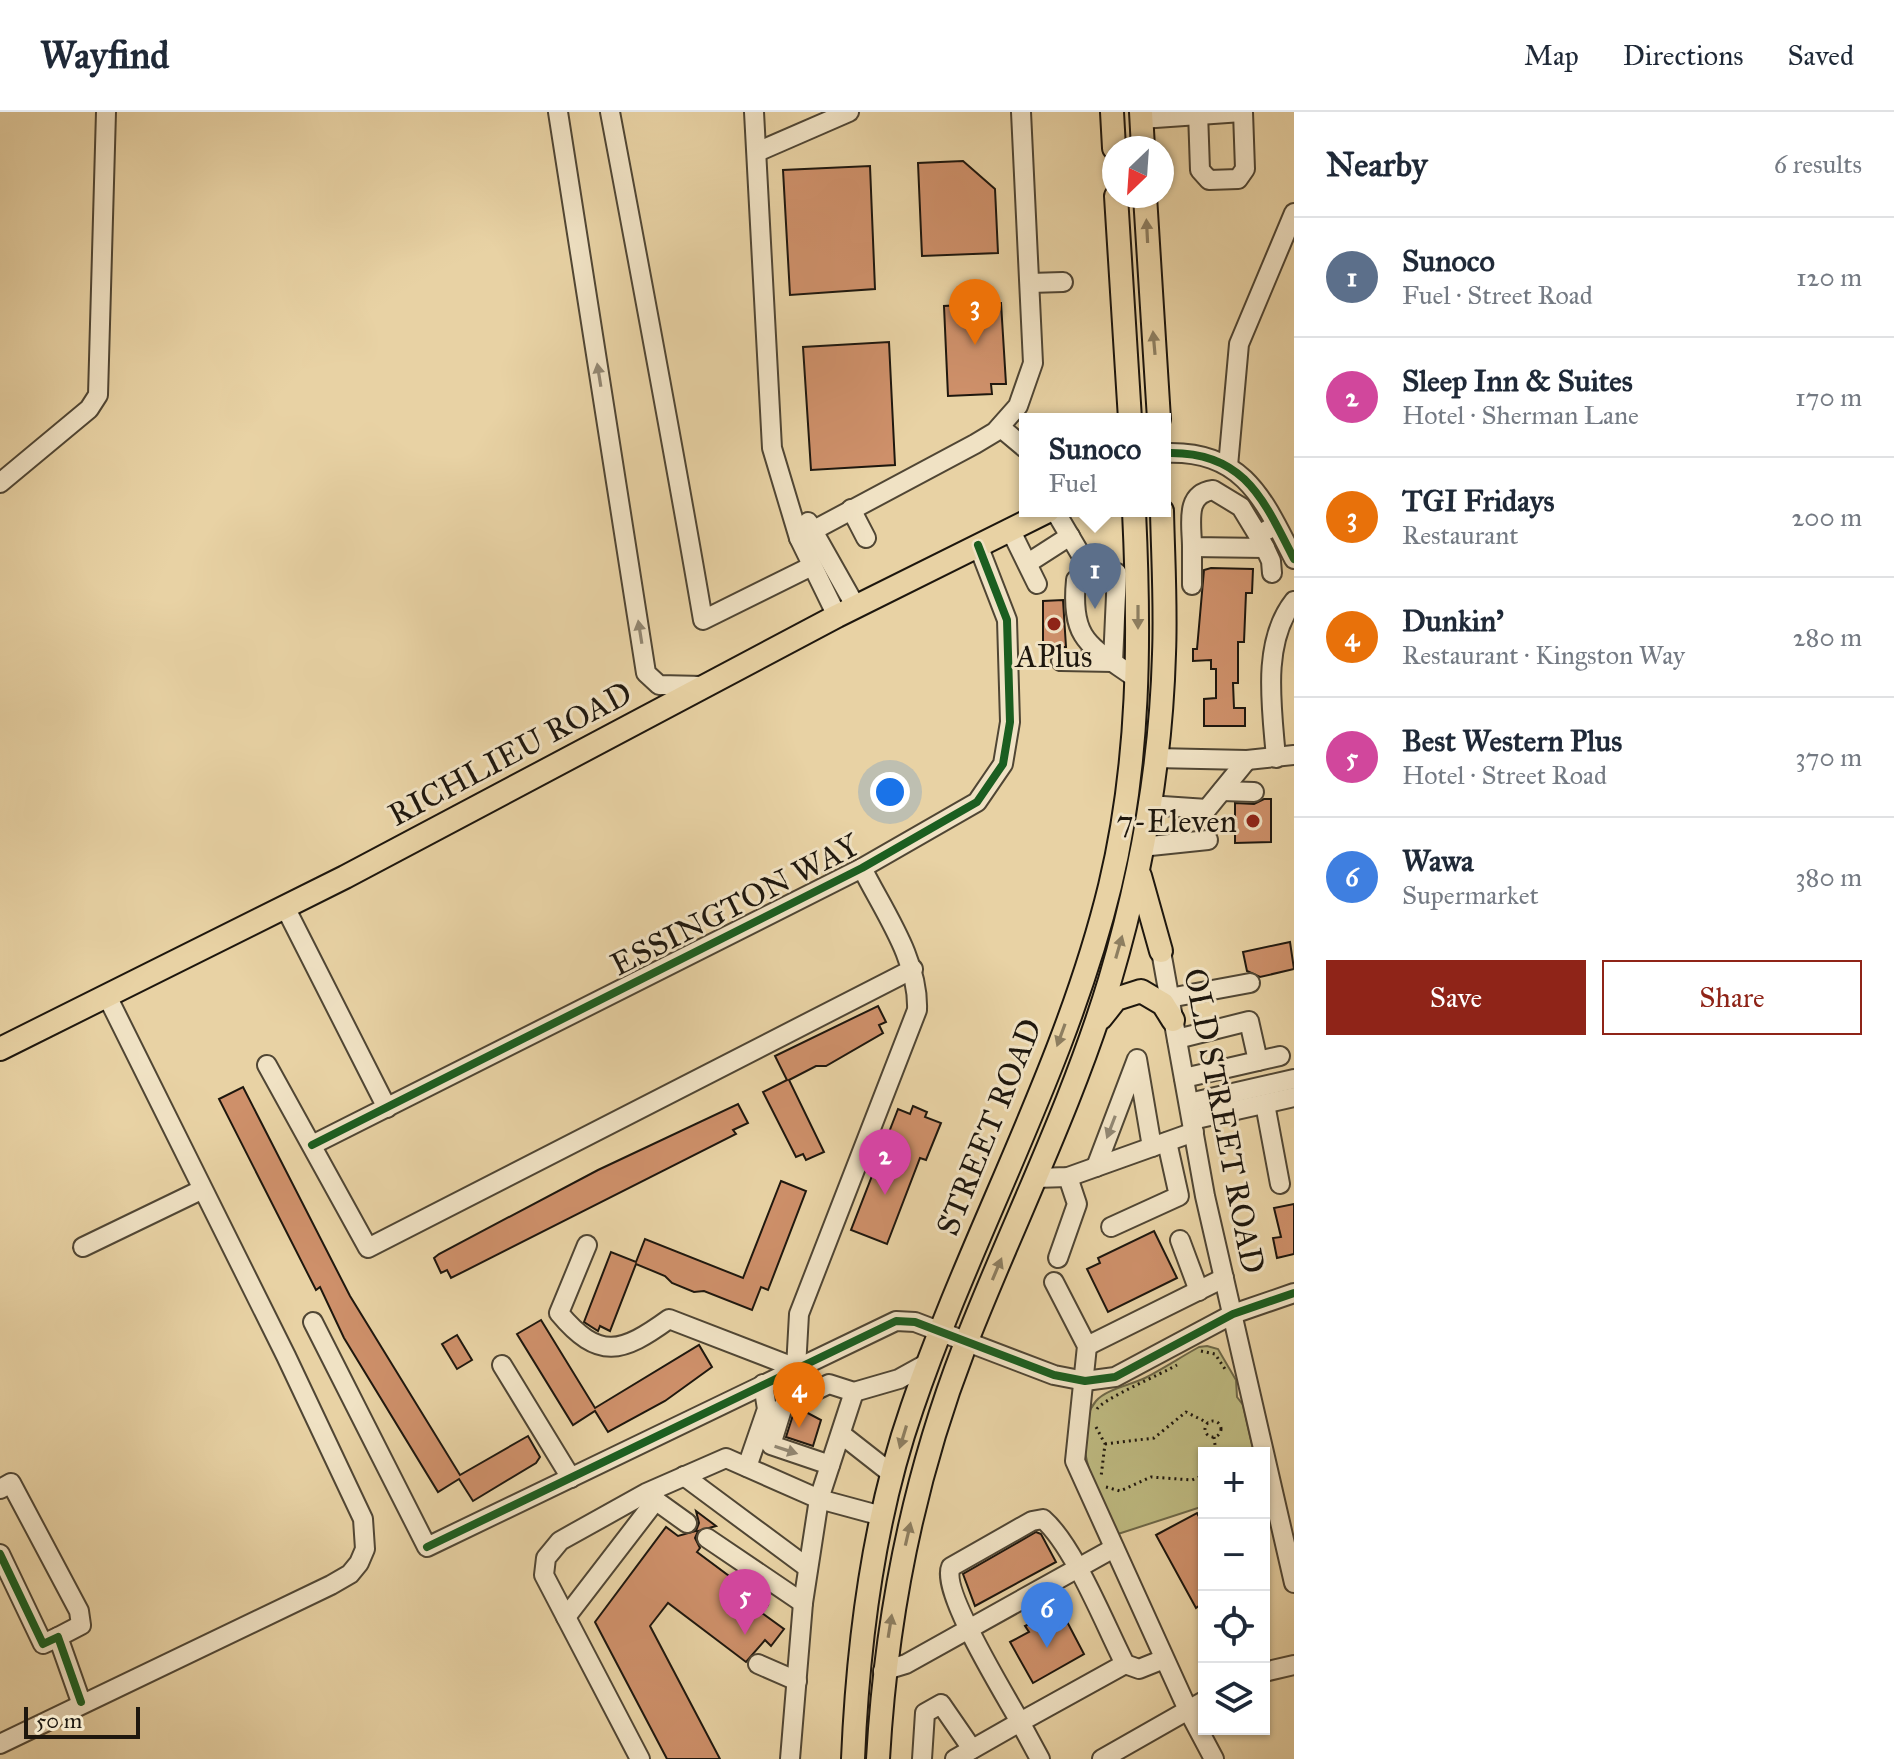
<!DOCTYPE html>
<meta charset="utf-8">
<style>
body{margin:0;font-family:"IM FELL Great Primer",serif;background:#f6f6f7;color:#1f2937}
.controls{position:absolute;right:24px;bottom:24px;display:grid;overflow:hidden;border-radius:0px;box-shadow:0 2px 6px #0004}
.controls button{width:72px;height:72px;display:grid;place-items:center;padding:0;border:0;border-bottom:2px solid #e0e1e3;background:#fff;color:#1f2937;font:40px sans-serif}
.compass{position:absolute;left:1102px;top:24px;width:72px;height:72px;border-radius:50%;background:#fff;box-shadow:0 2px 6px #0004;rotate:205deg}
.scale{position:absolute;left:24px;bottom:20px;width:116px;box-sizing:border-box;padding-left:8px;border:4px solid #1e170e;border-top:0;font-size:22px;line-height:28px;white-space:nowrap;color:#1e170e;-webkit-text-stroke:6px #f0e2c4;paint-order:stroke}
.you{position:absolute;left:890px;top:680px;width:28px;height:28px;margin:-20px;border:6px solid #fff;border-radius:50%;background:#1a73e8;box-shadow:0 0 0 12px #1a73e833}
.badge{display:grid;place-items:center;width:52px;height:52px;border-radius:50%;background:#8f2418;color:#fff;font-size:26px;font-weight:700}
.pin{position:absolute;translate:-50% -66px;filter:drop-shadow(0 2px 4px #0008)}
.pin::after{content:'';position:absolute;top:42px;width:28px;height:24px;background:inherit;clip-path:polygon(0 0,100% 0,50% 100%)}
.popup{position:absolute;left:1019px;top:301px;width:152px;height:104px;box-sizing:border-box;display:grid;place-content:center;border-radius:0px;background:#fff;filter:drop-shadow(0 2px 6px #0005);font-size:26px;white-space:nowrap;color:#747a83}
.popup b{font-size:30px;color:#1f2937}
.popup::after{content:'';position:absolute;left:50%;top:100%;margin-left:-16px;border:16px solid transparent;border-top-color:#fff}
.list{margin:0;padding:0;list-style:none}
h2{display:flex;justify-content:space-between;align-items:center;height:104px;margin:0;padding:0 32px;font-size:34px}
h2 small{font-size:26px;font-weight:400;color:#747a83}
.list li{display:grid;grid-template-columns:52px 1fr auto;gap:24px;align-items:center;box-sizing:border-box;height:120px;padding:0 32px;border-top:2px solid #e0e1e3}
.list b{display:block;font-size:30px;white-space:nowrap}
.list p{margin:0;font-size:26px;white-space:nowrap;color:#747a83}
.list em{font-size:26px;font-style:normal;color:#747a83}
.actions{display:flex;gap:16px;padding:24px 32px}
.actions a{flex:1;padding:18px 0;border:2px solid #8f2418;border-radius:0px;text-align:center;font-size:28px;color:#8f2418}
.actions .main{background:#8f2418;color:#fff}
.icon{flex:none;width:44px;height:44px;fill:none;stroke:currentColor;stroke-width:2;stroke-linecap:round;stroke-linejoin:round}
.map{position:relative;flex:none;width:1294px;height:1647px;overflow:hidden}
header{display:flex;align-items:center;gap:48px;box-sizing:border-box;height:112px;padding:0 40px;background:#fff;border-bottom:2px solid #e0e1e3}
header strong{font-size:38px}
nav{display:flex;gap:44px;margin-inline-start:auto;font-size:28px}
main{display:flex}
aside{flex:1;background:#fff}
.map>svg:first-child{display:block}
</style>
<header>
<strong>Wayfind</strong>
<nav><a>Map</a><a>Directions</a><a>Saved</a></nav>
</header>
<main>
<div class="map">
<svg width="1294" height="1647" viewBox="0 0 1294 1647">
<rect width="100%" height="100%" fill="#e8d2a4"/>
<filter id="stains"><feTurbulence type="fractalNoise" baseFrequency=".0025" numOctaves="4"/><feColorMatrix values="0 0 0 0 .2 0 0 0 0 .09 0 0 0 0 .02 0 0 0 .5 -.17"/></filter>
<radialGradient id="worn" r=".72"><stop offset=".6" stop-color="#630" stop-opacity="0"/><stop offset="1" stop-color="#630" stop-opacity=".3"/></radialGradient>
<!-- green -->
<path fill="#beba81" stroke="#6e6848" stroke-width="2" d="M1207,1234L1218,1237L1236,1268L1237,1285L1243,1293L1254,1341H1204V1394L1118,1422C1101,1387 1065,1327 1096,1289C1106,1277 1131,1273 1145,1266C1164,1256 1181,1245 1199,1235Z"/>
<!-- building -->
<g fill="#ce906a" stroke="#1e170e" stroke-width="2">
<polygon points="963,49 995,77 998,141 922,144 918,51"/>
<polygon points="870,54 875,177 790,183 783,58"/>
<polygon points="1001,191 1006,272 991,272 992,282 948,284 944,194"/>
<polygon points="889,230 895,353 811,358 803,235"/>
<polygon points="1211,456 1253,457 1252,481 1246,481 1244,530 1238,530 1238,571 1233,571 1234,596 1245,596 1245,614 1204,614 1204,587 1216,586 1216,557 1211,557 1211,548 1193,549 1193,537 1197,537 1204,458"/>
<polygon points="1063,488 1066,535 1043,535 1043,489"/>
<polygon points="1264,687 1271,687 1271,730 1235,731 1235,691 1254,692"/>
<polygon points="1290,830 1294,857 1260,865 1247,859 1243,840"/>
<polygon points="878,894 886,910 879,913 883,921 826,954 816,954 789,968 824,1040 806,1048 803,1042 796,1045 763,980 787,968 775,944"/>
<polygon points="243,975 350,1184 460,1363 528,1324 540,1345 536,1351 473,1389 459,1367 438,1380 344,1226 320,1175 316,1178 219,987"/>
<polygon points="738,992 748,1011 733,1018 736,1022 451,1166 447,1158 441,1161 434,1146 439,1142 598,1058"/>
<polygon points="913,994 927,1000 925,1005 941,1011 926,1048 920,1046 887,1132 851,1118 898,997 910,1002"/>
<polygon points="781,1069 806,1079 768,1178 761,1175 752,1198 704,1179 694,1180 672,1171 665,1164 636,1152 610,1219 600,1214 598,1219 584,1210 611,1140 636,1150 645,1127 743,1166"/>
<polygon points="1294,1092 1294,1142 1277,1146 1273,1126 1281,1125 1274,1096"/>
<polygon points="1154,1119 1177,1166 1108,1200 1087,1157 1100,1151 1098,1146"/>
<polygon points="541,1208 595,1296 699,1233 712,1255 665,1289 608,1320 595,1299 573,1313 517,1222"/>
<polygon points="457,1223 472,1248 457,1257 442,1232"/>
<polygon points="802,1298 821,1308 813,1334 786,1325 793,1303"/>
<polygon points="696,1399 716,1414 698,1419 695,1426 700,1436 697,1440 768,1493 762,1501 784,1517 771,1534 765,1528 746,1550 668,1491 650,1514 720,1647 667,1647 595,1510 666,1415 678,1424 696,1419 699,1411"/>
<polygon points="1197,1401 1204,1414 1204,1490 1196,1496 1156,1423"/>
<polygon points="1036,1420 1041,1422 1056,1450 975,1494 963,1462"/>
<polygon points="1063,1502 1084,1542 1033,1571 1010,1530 1029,1520 1025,1514 1042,1506 1045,1511"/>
</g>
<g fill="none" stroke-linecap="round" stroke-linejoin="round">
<!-- minor casing -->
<g stroke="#504634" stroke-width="22">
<g id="minor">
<polyline points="558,0 646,561 659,573 703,574"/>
<path d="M610,0C642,169 674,338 703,508L812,454"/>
<polyline points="754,0 772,336 799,426 837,504"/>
<polyline points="1198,0 1200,58 1209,68 1238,67 1245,57 1243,0"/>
<polyline points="1141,7 1242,0"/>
<polyline points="757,40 849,0"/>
<polyline points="1030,171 1063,170"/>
<polyline points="1000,315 1025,336"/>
<path d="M1165,341C1243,338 1263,386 1294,447"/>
<polyline points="1228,354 1239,232 1294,101"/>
<polyline points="0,371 89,297 98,283 106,0"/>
<polyline points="851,397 866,426"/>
<polyline points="1055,399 1091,460 1102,460"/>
<polyline points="808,410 856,495"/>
<polyline points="1010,417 1037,472"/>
<path d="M1258,423L1241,395L1213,378C1184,382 1192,412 1192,435L1265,436L1258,423L1276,413"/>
<polyline points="799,426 975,332 995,320 1018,294 1033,251 1021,0"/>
<polyline points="1265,436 1271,449 1272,461"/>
<polyline points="1028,451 1070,424"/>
<path d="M1091,460L1076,468C1070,530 1091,534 1137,567"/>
<polyline points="1192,473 1192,435"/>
<polyline points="1061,549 1113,550 1117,461"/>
<polyline points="1155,646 1247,648 1294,643"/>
<path d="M1276,646C1272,596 1261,531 1294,489"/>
<polyline points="1222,679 1254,680"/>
<polyline points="1148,693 1207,697 1247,648"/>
<polyline points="1141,735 1208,728"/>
<polyline points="285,795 387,996"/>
<polyline points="1161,839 1205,1084 1294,1471"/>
<polyline points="1169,886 1250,871"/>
<polyline points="1177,927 1249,909 1258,949 1184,966"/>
<polyline points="1258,949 1280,944"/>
<polyline points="267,953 368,1136 913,857"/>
<polyline points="1189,991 1294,967"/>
<polyline points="1265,992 1280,1072"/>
<polyline points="1192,1008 1294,985"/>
<polyline points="312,1033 862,756 977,690 1003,652 1010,610 1007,508 978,433"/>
<polyline points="1096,1055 1137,947 1152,1035"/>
<polyline points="1035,1066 1068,1065 1194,1020"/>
<polyline points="1111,1115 1179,1084 1167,1030"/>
<polyline points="1180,1128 1199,1179"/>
<path d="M587,1133L559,1201C599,1249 622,1241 669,1207L796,1256"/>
<polyline points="83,1135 201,1078"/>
<polyline points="1058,1146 1077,1092 1068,1065"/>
<polyline points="1054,1170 1087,1234 1075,1349 1188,1598 1214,1647"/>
<polyline points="313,1210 427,1435 896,1209 915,1210 1054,1263 1085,1269 1115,1265 1233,1202 1294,1181"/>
<polyline points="1087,1234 1224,1166"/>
<polyline points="502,1253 571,1366"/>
<path d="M796,1256L799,1202L917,898C919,848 884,800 862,756"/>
<polyline points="854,1280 819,1387 882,1404"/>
<polyline points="841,1322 892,1362"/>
<polyline points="830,1353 771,1333 783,1294 829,1272 854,1280 899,1267 928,1251"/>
<polyline points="747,1355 767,1297 763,1272"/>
<polyline points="684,1364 808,1456"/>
<polyline points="0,1377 11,1371 79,1499 81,1513 58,1525"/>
<polyline points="648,1383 687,1411"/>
<polyline points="707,1426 803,1491"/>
<polyline points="0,1442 43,1532 58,1525 81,1590"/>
<polyline points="566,1505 656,1388"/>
<polyline points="758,1552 797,1569"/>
<path d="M1125,1552L1020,1610C1006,1584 940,1479 951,1455L1032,1409L1043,1407C1074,1434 1105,1513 1125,1552L1139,1557L1164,1547"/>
<polyline points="883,1559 906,1552 1114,1436"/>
<polyline points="1264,1560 1294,1553"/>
<polyline points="0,1632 331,1473 350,1462 359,1451 365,1437 363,1407 286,1244 107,884"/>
<polyline points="640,1647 544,1463 546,1446 560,1429 646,1381 726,1346 819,1387 803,1491 790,1647"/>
<polyline points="922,1647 925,1601 941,1592 972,1637"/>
<polyline points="955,1647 1020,1610 1040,1647"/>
<polyline points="1102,1647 1204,1589"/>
</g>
</g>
<!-- major casing -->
<g stroke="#1e170e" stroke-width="26">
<g id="major">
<polyline points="1112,0 1114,36"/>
<polyline points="1141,0 1143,36"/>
<polyline points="1116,84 1130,307"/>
<polyline points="1145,84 1159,307"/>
<polyline points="1140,764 1161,839"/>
<polyline points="1101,906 1116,887 1141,879 1163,892 1173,908"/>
<polyline points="0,937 345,765 837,504 1048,399"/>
<path d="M853,1647C858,1529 873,1408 912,1296C972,1120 1066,955 1110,774C1140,650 1140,525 1134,399"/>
<path d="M878,1647C886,1506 913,1368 964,1236C1012,1113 1072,994 1110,868C1141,763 1161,651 1164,542C1166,494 1163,446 1162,399"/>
</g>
</g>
<!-- path -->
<g stroke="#1e170e" stroke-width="3" stroke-dasharray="2 4" stroke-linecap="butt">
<polyline points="1201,1239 1215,1242 1227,1260"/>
<path d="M1097,1297C1103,1287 1161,1262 1177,1253"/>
<circle cx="1213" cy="1317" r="8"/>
<polyline points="1096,1315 1105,1332 1101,1365"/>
<polyline points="1214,1325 1216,1341"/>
<polyline points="1105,1332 1154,1326 1186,1300 1208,1311"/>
<polyline points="1106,1375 1120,1379 1151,1365 1192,1368 1204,1363"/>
</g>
<!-- minor -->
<use href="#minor" stroke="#f0e2c4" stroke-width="18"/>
<!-- major -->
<use href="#major" stroke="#e8d2a4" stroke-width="22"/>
<!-- cycleway casing -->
<g stroke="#f0e2c4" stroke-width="13">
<g id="cycleway">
<path d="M1165,341C1243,338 1263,386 1294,447"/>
<polyline points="312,1033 862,756 977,690 1003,652 1010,610 1007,508 978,433"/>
<polyline points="427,1435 896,1209 915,1210 1054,1263 1085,1269 1115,1265 1233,1202 1294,1181"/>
<polyline points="0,1442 43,1532 58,1525 81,1590"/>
</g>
</g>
<!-- cycleway -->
<use href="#cycleway" stroke="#1b5e20" stroke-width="8"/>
</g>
<!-- one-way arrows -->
<defs><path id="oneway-solid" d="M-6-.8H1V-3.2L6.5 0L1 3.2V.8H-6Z" transform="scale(2)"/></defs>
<g fill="#8d7e60">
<use href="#oneway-solid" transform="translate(1147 119) rotate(-93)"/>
<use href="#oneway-solid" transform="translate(1154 231) rotate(-95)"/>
<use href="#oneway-solid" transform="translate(1138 505) rotate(90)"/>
<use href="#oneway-solid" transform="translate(1119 835) rotate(-74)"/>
<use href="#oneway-solid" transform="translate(1061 923) rotate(110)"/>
<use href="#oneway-solid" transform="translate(997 1157) rotate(-67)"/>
<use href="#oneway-solid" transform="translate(903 1325) rotate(107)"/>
<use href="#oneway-solid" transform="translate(908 1422) rotate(-77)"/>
<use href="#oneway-solid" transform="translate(890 1514) rotate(-81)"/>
</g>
<g fill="#928772">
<use href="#oneway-solid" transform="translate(599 263) rotate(-99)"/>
<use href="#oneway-solid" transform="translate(640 520) rotate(-99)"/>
<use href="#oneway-solid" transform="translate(1111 1015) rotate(111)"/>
<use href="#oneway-solid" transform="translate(786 1338) rotate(18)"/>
</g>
<!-- markers -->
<g fill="#8f2418" stroke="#f0e2c4" stroke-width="3">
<circle cx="1054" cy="512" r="8"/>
<circle cx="1253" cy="709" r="8"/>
</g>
<g text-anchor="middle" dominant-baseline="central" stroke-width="6" stroke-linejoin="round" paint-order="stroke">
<!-- poi labels -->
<g font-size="32" fill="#1e170e" stroke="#f0e2c4">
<text x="1054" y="544">APlus</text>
<text x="1237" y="709" text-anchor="end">7-Eleven</text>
</g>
<!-- street labels -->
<g font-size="32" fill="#1e170e" stroke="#f0e2c4">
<text transform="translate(510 642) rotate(-28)">RICHLIEU ROAD</text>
<text transform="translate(735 793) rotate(-27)">ESSINGTON WAY</text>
<text transform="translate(1224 1009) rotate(79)">OLD STREET ROAD</text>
<text transform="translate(989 1015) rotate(-68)">STREET ROAD</text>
</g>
</g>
<rect width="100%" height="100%" filter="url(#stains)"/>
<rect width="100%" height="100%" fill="url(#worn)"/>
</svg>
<div class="controls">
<button>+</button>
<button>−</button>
<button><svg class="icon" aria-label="locate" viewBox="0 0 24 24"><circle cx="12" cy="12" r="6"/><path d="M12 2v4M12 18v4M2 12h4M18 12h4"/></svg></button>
<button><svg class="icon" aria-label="layers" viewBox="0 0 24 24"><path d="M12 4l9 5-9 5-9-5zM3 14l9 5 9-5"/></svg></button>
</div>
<svg class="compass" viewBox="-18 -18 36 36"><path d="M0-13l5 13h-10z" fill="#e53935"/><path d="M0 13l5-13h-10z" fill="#747a83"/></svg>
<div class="scale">50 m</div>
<div class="you"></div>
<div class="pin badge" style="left:1095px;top:497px;background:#5c6f8a">1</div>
<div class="popup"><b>Sunoco</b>Fuel</div>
<div class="pin badge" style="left:885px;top:1083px;background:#d1479c">2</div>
<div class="pin badge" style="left:975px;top:233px;background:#e8710a">3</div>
<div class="pin badge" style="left:799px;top:1316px;background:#e8710a">4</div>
<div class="pin badge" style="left:745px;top:1523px;background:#d1479c">5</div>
<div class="pin badge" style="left:1047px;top:1536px;background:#3f7fe0">6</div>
</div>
<aside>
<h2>Nearby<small>6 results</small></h2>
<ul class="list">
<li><span class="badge" style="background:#5c6f8a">1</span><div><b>Sunoco</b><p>Fuel · Street Road</p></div><em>120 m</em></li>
<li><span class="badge" style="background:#d1479c">2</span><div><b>Sleep Inn &amp; Suites</b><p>Hotel · Sherman Lane</p></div><em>170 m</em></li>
<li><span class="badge" style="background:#e8710a">3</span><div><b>TGI Fridays</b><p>Restaurant</p></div><em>200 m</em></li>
<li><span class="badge" style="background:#e8710a">4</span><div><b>Dunkin'</b><p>Restaurant · Kingston Way</p></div><em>280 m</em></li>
<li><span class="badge" style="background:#d1479c">5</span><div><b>Best Western Plus</b><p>Hotel · Street Road</p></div><em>370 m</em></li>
<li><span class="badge" style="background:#3f7fe0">6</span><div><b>Wawa</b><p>Supermarket</p></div><em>380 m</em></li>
</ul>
<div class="actions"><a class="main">Save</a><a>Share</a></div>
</aside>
</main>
